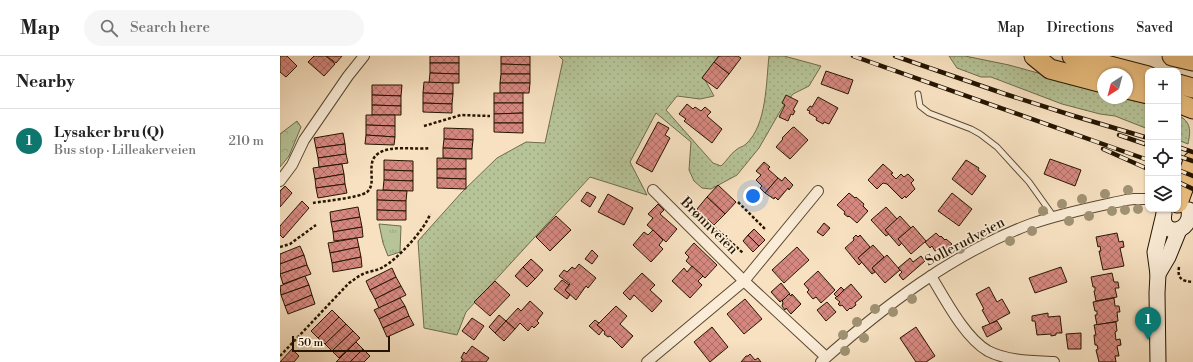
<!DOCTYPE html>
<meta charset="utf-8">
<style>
body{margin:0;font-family:"Libre Bodoni",serif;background:#f6f6f6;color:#222}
.controls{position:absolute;right:12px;top:12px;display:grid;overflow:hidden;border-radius:8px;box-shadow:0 1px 3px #0004}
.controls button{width:36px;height:36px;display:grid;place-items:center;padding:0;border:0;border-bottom:1px solid #e0e0e0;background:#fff;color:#222;font:20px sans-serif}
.compass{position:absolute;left:817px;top:12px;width:36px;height:36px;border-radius:50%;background:#fff;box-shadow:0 1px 3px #0004;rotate:216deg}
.scale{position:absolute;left:12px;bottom:10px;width:98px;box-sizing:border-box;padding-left:4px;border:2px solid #261500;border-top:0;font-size:11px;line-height:14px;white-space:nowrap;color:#261500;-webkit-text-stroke:3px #faecd7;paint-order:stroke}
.you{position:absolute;left:473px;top:140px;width:14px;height:14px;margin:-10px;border:3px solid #fff;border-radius:50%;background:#1a73e8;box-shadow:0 0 0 6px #1a73e833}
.badge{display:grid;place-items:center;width:26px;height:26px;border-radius:50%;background:#0f766e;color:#fff;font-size:13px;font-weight:700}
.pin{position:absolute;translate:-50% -33px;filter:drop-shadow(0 1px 2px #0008)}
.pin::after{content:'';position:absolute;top:21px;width:14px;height:12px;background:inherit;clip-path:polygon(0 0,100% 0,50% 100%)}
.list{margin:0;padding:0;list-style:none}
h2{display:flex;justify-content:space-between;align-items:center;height:52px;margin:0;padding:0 16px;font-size:17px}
h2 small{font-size:13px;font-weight:400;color:#767676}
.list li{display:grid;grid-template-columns:26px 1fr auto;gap:12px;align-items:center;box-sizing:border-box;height:64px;padding:0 16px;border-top:1px solid #e0e0e0}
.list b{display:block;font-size:15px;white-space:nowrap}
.list p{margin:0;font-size:13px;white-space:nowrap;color:#767676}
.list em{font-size:13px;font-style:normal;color:#767676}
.icon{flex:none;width:22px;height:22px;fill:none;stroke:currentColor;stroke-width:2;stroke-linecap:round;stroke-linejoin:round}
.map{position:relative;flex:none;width:913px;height:306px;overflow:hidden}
header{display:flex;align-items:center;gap:24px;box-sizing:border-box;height:56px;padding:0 20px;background:#fff;border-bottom:1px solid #e0e0e0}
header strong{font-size:19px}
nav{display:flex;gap:22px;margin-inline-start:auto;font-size:14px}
.search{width:280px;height:36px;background:#f6f6f6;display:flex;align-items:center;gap:10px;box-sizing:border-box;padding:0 14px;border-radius:22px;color:#767676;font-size:15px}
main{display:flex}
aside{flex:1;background:#fff}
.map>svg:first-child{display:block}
</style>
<header>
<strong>Map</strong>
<div class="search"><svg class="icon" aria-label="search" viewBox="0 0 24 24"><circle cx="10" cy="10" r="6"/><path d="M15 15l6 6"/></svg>Search here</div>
<nav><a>Map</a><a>Directions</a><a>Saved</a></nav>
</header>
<main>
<aside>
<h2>Nearby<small></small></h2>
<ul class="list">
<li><span class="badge">1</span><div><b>Lysaker bru (Q)</b><p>Bus stop · Lilleakerveien</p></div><em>210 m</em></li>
</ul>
</aside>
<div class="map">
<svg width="913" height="306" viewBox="0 0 913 306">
<defs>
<pattern id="grass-dots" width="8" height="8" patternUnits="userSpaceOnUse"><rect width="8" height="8" fill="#b6c498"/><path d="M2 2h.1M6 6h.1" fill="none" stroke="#9ca881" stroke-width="1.8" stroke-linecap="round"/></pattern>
<pattern id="forest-crowns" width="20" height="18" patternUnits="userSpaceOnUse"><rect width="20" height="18" fill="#b6c498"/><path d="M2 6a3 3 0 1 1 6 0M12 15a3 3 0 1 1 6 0" fill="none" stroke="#9ca881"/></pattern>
<pattern id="park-tufts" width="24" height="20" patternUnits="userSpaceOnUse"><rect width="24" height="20" fill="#b6c498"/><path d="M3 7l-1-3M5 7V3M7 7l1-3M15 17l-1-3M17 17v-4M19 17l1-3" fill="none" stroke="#9ca881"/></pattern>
<pattern id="building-cross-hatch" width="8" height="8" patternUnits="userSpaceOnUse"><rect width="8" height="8" fill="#d68880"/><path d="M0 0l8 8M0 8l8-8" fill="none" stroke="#ad6e66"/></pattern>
</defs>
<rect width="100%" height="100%" fill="#f7e1c1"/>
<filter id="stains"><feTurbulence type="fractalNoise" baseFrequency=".005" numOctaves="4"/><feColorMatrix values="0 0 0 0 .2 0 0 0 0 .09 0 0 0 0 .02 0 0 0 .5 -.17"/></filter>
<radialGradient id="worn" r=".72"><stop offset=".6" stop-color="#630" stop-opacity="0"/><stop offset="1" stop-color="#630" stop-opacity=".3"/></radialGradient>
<!-- grass -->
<g fill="url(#grass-dots)" stroke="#6e6c4c">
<path d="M279,0H438L433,9L423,20L434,40L420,43L397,40L386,54L433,107L441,110C447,105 450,98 456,94C459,91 463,91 466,88C487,69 486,26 489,0H504L541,10L529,30L513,38L502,52L479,92L457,119L431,133L422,132L414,125L409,114L411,86L376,57L350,106L367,139L310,121L186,256L177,279L144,272L138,185L182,136L217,102L246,86L265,87L283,4Z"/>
<polygon points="669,0 685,0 729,9 823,35 823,42 846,42 868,48 868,73 835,60 820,58 782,48 711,21 701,21 677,12"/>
<path d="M898,59C911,66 911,74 908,88L898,84Z"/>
</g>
<!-- forest -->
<polygon fill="url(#forest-crowns)" stroke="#6e6c4c" points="17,65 21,71 9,100 0,111 0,78"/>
<!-- park -->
<polygon fill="url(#park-tufts)" stroke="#6e6c4c" points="99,168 121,170 120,196 108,200 103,187"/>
<!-- building -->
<g fill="url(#building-cross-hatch)" stroke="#261500">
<polygon points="0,0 7,0 17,10 6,21 0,16"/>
<polygon points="34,0 46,0 55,8 44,20 28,6"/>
<polygon points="46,0 62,0 56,7"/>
<rect x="150" y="0" width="29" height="7"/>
<polygon points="221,0 250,0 250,9 221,8"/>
<polygon points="439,0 458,0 461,2 449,18 434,6"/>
<polygon points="434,6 449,18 437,33 422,22"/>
<polygon points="150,7 179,7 179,18 150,17"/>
<polygon points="221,8 250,9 250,18 221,18"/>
<polygon points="546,15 573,24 568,38 541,28"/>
<polygon points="150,17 179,18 179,27 149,27"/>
<polygon points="221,18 250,18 250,27 220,27"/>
<polygon points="144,26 173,27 173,38 143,37"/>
<polygon points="220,27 250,27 249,37 220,37"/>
<polygon points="92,29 122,29 121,40 92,39"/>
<polygon points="143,37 173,38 172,48 143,47"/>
<rect x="214" y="37" width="29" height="10"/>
<polygon points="92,39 121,40 121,50 92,49"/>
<polygon points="506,39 518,45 513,54 515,55 513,59 511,58 508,65 499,61 505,49 502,47"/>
<polygon points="538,41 558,52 549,68 544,66 543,68 536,64 537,62 529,57 530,55 527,54 530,50 532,51"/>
<polygon points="143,47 172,48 172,57 143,56"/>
<polygon points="214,47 243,47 243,57 214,58"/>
<polygon points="407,48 413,53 415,51 421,55 425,51 431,56 427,60 442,73 432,87 404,65 406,63 399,58"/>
<polygon points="92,49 121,50 121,59 92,59"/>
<polygon points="243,57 243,67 214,67 214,58"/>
<polygon points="86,59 115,59 115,70 86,69"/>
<polygon points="378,66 389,72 385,79 390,82 372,116 356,107"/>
<polygon points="214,67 243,67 243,77 214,76"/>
<polygon points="86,69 115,70 115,81 86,79"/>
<polygon points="514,71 528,84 510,103 496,91 503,83 502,82 512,72"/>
<polygon points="164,72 193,73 193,84 164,83"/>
<polygon points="63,77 65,88 36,92 34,82"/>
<polygon points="86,79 115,81 114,89 85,88"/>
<polygon points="164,83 193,84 192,93 163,92"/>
<polygon points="65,88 66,98 38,102 36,92"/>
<polygon points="163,92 192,93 192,103 163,102"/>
<polygon points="66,98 68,107 39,111 38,102"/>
<polygon points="157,102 186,103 186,113 157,113"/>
<polygon points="770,103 801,114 795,130 764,118"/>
<polygon points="104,104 133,105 133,115 104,114"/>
<polygon points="686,104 699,112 698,114 706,120 692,139 672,123"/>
<polygon points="484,106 490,111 488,113 498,122 485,137 480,132 482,130 476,124 481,119 476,115"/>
<polygon points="62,108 64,118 35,123 33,112"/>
<polygon points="603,108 613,117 611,118 616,123 621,118 624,121 628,118 634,124 631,127 635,133 626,142 625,140 622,143 607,128 603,127 597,133 588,124"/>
<polygon points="157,113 186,113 186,123 157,122"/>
<polygon points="104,114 133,115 133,125 104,124"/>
<polygon points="64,118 65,128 36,132 35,123"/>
<polygon points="505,121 513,129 509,134 508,132 498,144 495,141 494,143 485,137 498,122 502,125"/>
<polygon points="157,122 186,123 186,133 157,132"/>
<polygon points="104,124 133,125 133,135 103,134"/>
<polygon points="65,128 67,137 38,142 36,132"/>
<polygon points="438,129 456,146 445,158 427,141"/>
<polygon points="5,130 12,137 0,151 0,135"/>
<polygon points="97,134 127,135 126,145 97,144"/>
<polygon points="307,136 316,141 310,151 301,145"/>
<polygon points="569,137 575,142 576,141 584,148 583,150 588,155 577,167 569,160 568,161 564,158 565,156 557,149"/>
<polygon points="672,137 692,153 679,170 658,155"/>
<polygon points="328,138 353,152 344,169 318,156"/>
<polygon points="427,141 445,158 434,169 428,163 424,167 421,163 424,160 417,153"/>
<polygon points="97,144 126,145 126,155 97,154"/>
<polygon points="22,145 29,152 3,182 0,179 0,170"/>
<polygon points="378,148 384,154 380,158 397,173 386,186 367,169 373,162 368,158"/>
<polygon points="78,151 80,161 51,166 50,156"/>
<polygon points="606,151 617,163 605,174 609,178 606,180 591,164"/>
<polygon points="97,154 126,155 126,164 97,164"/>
<polygon points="276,160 291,174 270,195 256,181"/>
<polygon points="620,160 631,172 618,183 622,187 619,190 605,174"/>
<polygon points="80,161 82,171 53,176 51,166"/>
<polygon points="544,167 550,172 543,180 537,176"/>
<polygon points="633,170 646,185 631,198 618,183"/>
<polygon points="82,171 83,181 54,185 53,176"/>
<polygon points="474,173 485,184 479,190 468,179"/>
<polygon points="373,174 383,184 379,189 383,193 371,206 353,189 364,176 368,179"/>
<polygon points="656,177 660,181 661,180 665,184 666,183 672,188 661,198 657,194 655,195 652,190 650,192 645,186"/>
<polygon points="837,177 839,186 843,185 844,191 840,192 844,210 823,214 819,195 821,195 820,190 818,191 816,181"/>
<polygon points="468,179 479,190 473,196 463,185"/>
<polygon points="576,179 578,181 580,179 590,191 578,202 582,206 579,209 565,192 574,184 573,182"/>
<polygon points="77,182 79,191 50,197 48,187"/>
<polygon points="414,187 437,209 425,222 406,205 409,201 405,197"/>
<polygon points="593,189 604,201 592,212 595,216 592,218 578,202"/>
<polygon points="20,190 24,199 0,208 0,198"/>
<polygon points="79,191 81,201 52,207 50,197"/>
<polygon points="517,191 529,204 504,227 492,214"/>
<polygon points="312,194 318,200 312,208 305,203"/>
<polygon points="24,199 27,209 0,218 0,208"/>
<polygon points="607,199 620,214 605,227 592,212"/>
<polygon points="641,200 645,205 623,224 619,219 622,216 618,212 630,202 633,206"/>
<polygon points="81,201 82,211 53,216 52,207"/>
<polygon points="251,203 263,214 255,223 243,211"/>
<polygon points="299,208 316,222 308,232 306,230 296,244 285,234 290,228 279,220 284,214 287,216 292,211 295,213"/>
<polygon points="27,209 31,218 3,228 0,218"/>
<polygon points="412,210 423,220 418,225 422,229 410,242 392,225 404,212 407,216"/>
<polygon points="243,211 255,223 247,231 235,220"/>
<polygon points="781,211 787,226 755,237 749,222"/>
<polygon points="112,212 116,221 90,234 86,225"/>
<polygon points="538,215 555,234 541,247 536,241 533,243 527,236 529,234 524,228"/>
<polygon points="362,217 375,229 370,234 382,245 372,256 354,239 350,244 343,237"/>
<polygon points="832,217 834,226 838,226 839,232 835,232 837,241 816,245 814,235 815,235 815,231 813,231 811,221"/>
<polygon points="25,220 29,229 1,239 0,230"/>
<polygon points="116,221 121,230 95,243 90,234"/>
<polygon points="282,224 289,229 285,234 290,239 287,243 274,233"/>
<polygon points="215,225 230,239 210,260 194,246"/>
<polygon points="501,227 510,238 500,246 491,236"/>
<polygon points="571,228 582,241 575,247 576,249 571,253 570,252 567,255 562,249 560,250 558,248 560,246 555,242"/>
<polygon points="29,229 32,239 5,250 1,239"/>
<polygon points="121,230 126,239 99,252 95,243"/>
<polygon points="561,231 564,234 557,241 554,238"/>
<polygon points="709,231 717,246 722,243 730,257 710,268 702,254 704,253 696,238"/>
<polygon points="509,238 511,240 512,238 521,248 511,258 506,252 505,254 502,250 503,246 502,245"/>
<polygon points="32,239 35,248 8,258 5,250"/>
<polygon points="120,242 125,250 99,263 94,254"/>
<polygon points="834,242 835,250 839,250 840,256 837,256 838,265 817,269 815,259 817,259 817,255 815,255 813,246"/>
<polygon points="465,243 482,263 464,278 447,258"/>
<polygon points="250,245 263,257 257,265 259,267 254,272 252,270 248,275 240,267 235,273 226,265 238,252 241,255"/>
<polygon points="547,246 556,256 546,265 537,254"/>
<polygon points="125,250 129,260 103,272 99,263"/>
<polygon points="336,250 347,260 340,268 353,280 342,292 330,280 328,281 324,278 325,276 317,269"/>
<polygon points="52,254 59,261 38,282 31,275"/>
<polygon points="768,257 768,261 780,260 782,277 776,277 776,279 771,280 771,278 757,279 755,265 752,265 752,260"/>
<polygon points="219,259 226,265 215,277 209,271"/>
<polygon points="129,260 134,269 107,281 103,272"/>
<polygon points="59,261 66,268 45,288 38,282"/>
<polygon points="192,262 204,270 194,284 182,275"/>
<polygon points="315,264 319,267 317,269 323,274 319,279 309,270"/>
<polygon points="226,265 235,273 224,285 215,277"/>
<polygon points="717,265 722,273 707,281 702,271"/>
<polygon points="836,266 837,275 835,276 836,284 840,283 841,289 837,290 839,300 835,300 836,306 819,306 816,294 818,293 817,289 815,289 814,279 816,279 814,269"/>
<polygon points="66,268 73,275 52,295 45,288"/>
<polygon points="432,271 448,291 430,306 414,286"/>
<polygon points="636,271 655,300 646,306 636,306 620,282"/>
<polygon points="73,275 80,282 59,302 52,295"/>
<polygon points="801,277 801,293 788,293 786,278"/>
<polygon points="76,286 83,293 70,306 56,306"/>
<polygon points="192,290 209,302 206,306 181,306 183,303 181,302 184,296 186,298"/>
<polygon points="12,293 19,300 14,306 0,306"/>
<polygon points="83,293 90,300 84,306 70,306"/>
<polygon points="470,298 475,304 478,302 481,306 461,306 466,300 468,300"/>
</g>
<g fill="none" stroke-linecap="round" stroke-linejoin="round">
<!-- lane casing -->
<g stroke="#5a4830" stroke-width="7">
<polyline id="lane" points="638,38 640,50 649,57 691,73 700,78 717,91 749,126 774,161"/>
</g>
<!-- street casing -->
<g stroke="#5a4830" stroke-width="12">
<g id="street">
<polyline points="0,125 12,109 24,84 68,20 84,0"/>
<polyline points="373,134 464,225 546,301"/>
<path d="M651,220C665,243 685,282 708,295C727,305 753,305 774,306"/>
<polyline points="367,306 464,225 538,135"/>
<path d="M541,306C603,251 673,197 751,168C782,157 814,151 846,144L854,143H868"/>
</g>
</g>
<!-- secondary casing -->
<g stroke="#261500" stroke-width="17">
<g id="secondary">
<path d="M884,157C879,182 913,178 909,154"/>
<polyline points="878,218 888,201 899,174"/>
<polyline points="878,306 877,237 878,218 875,196 883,162"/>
</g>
</g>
<!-- highway casing -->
<g stroke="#261500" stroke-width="21">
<g id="highway">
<polyline points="754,0 770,13 823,27"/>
<polyline points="792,0 868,20"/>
<polyline points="892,0 913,5"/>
<polyline points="898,28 913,32"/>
<polyline points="847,33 868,38"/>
<polyline points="898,47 913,53"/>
<polyline points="898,147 913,105"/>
</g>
</g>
<!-- path -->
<g stroke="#261500" stroke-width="2.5" stroke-dasharray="3 2" stroke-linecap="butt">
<polyline points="144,70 181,59 210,60"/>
<polyline points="458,146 486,174"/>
<path d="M33,147C44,145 79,142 87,136C98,127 84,106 99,97C111,89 135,94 150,92"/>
<polyline points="434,171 463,197"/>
<polyline points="0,191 10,188 36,169"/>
<path d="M899,211C897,223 902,225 913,226"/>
<path d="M0,300L69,227C74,224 78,220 83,218C89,215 97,215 103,211C116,205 146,172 150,158"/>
</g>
<!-- lane -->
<use href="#lane" stroke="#faecd7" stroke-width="5"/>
<!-- street -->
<use href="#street" stroke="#faecd7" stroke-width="10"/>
<!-- secondary -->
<use href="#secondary" stroke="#faecd7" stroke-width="15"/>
<!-- highway -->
<use href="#highway" stroke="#ecc080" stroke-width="19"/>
<!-- rail casing -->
<g stroke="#261500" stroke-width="4.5">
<g id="rail">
<polyline points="573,0 868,104"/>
<polyline points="615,0 725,38 794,60 868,82"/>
<polyline points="839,79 868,89"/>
<polyline points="898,91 913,96"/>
<polyline points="823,93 868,113"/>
<polyline points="898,100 913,105"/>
<polyline points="898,114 913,120"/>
<polyline points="898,126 913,133"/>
</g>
</g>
<!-- rail -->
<use href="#rail" stroke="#faecd7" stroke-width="3" stroke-dasharray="9" stroke-linecap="butt"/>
</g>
<!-- trees -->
<g fill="#a09274">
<circle cx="848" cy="134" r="5"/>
<circle cx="825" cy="138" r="5"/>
<circle cx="802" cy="143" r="5"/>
<circle cx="782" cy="148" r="5"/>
<circle cx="858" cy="153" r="5"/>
<circle cx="845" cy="154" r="5"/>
<circle cx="763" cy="155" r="5"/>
<circle cx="832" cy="155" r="5"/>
<circle cx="809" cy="160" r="5"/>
<circle cx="789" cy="165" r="5"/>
<circle cx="714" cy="173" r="5"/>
<circle cx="752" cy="175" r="5"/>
<circle cx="702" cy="179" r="5"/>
<circle cx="691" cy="184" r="5"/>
<circle cx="730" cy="185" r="5"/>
<circle cx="680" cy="193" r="5"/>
<circle cx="632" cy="243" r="5"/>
<circle cx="595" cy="253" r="5"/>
<circle cx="613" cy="256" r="5"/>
<circle cx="577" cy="266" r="5"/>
<circle cx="563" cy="279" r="5"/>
<circle cx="584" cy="282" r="5"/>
<circle cx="565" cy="295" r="5"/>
</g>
<g text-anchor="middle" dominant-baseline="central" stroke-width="3.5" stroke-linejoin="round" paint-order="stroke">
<!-- street labels -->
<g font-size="14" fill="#261500" stroke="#faecd7">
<text transform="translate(429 170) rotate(45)">Brønnveien</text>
<text transform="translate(685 186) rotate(-28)">Sollerudveien</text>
</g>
</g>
<rect width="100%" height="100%" filter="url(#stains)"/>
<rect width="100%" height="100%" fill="url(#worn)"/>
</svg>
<div class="controls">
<button>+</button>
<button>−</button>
<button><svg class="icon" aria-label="locate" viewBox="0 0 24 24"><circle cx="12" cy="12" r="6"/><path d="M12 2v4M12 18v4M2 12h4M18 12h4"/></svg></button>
<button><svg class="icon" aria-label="layers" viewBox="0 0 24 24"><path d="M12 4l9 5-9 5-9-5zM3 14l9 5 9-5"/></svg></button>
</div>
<svg class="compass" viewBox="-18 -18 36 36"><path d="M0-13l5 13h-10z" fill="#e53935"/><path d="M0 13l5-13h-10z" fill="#767676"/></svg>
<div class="scale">50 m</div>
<div class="you"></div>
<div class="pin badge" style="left:868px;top:284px">1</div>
</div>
</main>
